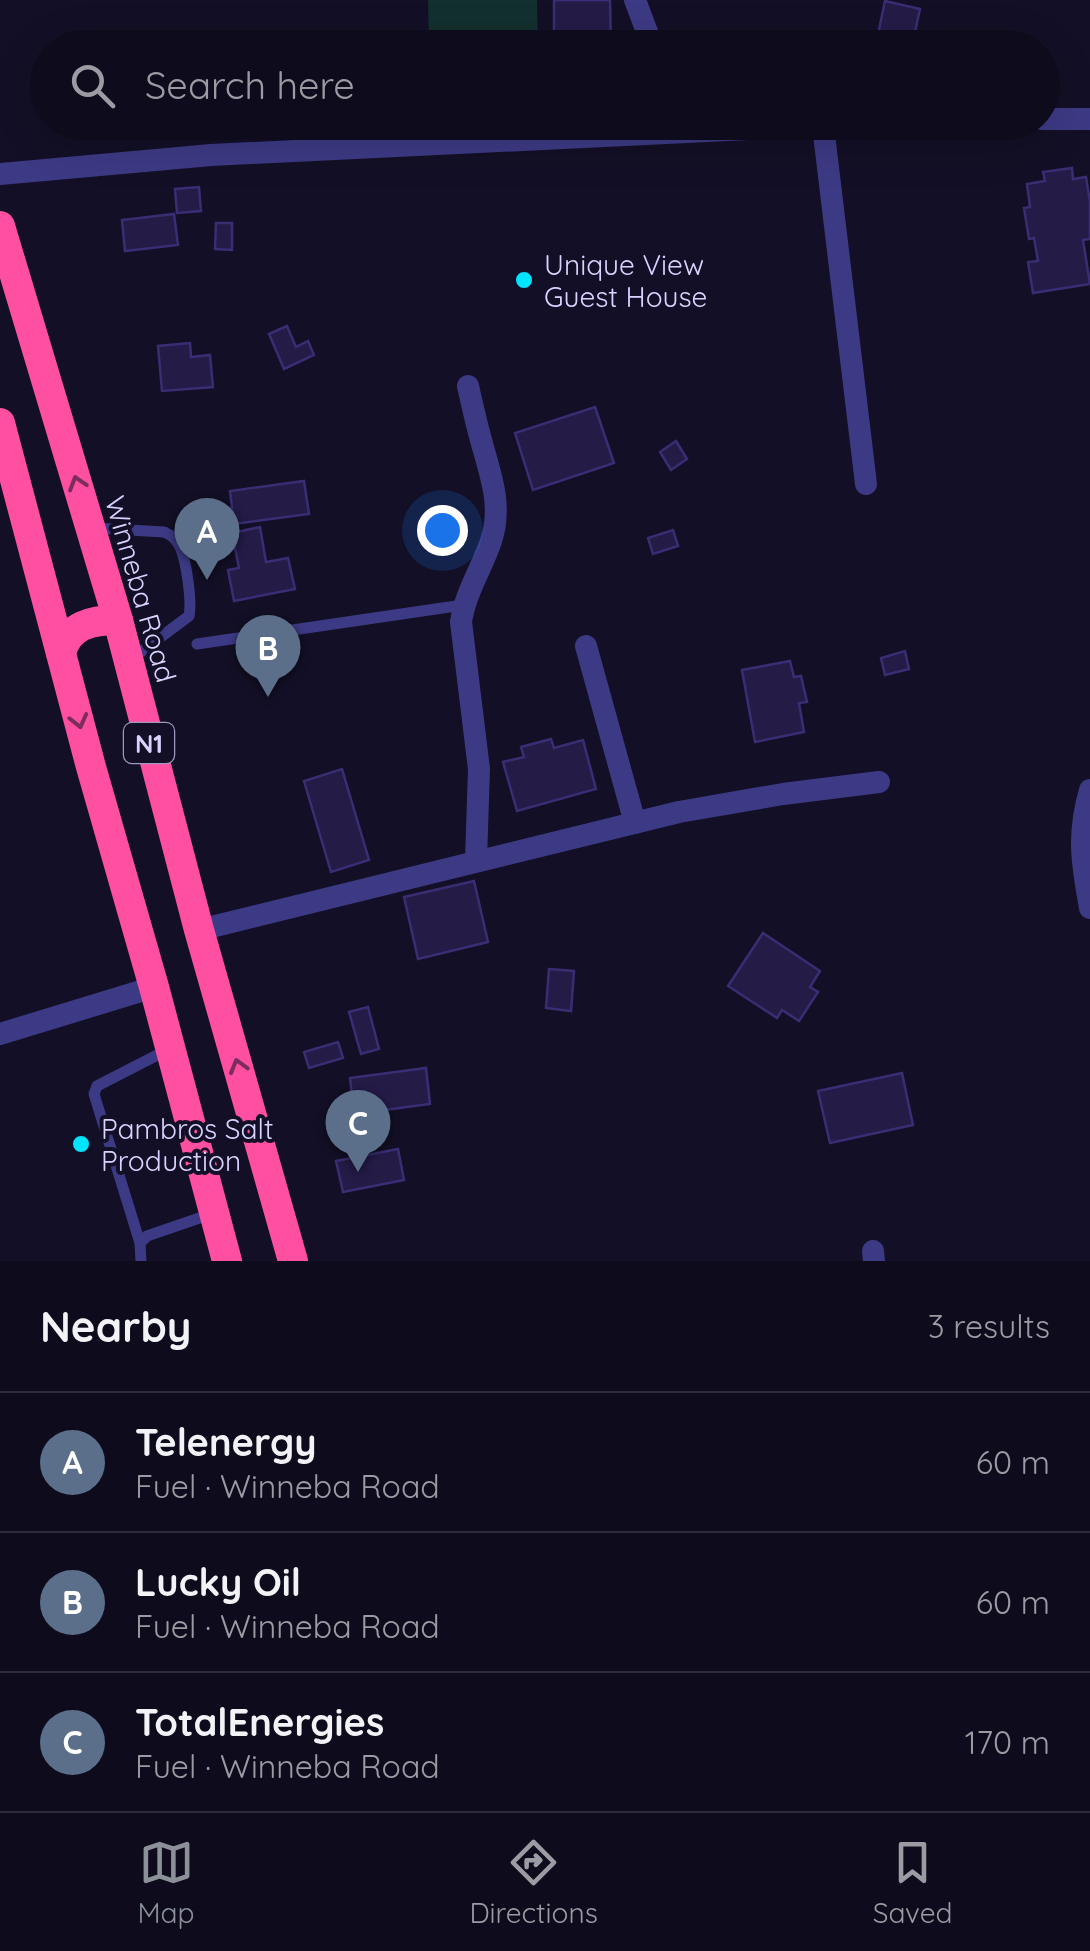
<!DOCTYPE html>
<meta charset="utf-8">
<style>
body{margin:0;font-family:Quicksand,sans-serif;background:#1c1929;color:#f1f3f6}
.you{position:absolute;left:442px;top:530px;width:35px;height:35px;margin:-25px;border:8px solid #fff;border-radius:50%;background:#1a73e8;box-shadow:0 0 0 15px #1a73e833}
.badge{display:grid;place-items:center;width:65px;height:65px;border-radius:50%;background:#8c9099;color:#fff;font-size:32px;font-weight:700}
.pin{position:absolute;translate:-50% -82px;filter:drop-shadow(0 2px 5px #0008)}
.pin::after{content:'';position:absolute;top:52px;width:35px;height:30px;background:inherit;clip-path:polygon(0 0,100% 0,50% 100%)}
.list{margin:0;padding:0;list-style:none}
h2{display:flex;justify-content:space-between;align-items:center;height:130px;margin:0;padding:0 40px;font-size:42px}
h2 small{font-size:32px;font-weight:400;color:#9b9ba3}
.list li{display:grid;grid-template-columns:65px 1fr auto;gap:30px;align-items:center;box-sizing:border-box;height:140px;padding:0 40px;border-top:2px solid #2e2b3b}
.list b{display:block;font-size:38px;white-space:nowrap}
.list p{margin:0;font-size:32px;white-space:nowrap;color:#9b9ba3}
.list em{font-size:32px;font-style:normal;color:#9b9ba3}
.icon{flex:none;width:55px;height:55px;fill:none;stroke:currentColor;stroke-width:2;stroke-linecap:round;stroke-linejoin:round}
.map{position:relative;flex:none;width:1090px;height:1261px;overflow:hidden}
.search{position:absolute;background:#0e0b1c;box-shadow:0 10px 40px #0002;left:30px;right:30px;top:30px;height:110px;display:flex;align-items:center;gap:25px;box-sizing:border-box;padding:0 35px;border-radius:55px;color:#9b9ba3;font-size:38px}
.sheet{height:550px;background:#0e0b1c}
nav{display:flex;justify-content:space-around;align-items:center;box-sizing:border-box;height:140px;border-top:2px solid #2e2b3b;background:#0e0b1c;font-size:28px;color:#9b9ba3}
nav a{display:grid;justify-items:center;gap:5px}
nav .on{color:#8c9099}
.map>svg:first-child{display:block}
</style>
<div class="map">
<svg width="1090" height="1261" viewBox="0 0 1090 1261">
<rect width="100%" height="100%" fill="#130f26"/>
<!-- green -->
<polygon fill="#12302f" points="428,0 537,0 538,47 429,47"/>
<!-- building -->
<g fill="#241b47" stroke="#3b2d73" stroke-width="2.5">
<polygon points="554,0 610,0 611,48 554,48"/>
<polygon points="885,1 920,9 912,46 877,39"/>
<polygon points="1072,168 1073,179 1086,177 1090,202 1090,239 1083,240 1090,284 1033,293 1028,262 1038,261 1034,238 1029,239 1024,208 1030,207 1027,184 1045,181 1043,172"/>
<polygon points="199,187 201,211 177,213 175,189"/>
<polygon points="174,214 178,245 125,251 122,220"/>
<polygon points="216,223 232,223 232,250 215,249"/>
<polygon points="287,326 296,347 308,341 314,355 284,369 269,334"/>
<polygon points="190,343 191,357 210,355 213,387 162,391 158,346"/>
<polygon points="595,407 614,463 533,490 515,433"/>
<polygon points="676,441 687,459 671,470 660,452"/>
<polygon points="304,481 309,514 234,524 230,491"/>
<polygon points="260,527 266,562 288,558 295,589 234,601 228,570 239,568 232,533"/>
<polygon points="673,530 678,546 653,554 648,538"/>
<polygon points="905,651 909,669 885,675 881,658"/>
<polygon points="790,661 794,677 801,676 807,702 799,703 804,732 755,742 742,670"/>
<polygon points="551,739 554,748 583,740 596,789 517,811 503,762 524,757 521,747"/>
<polygon points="342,769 369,860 331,872 304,781"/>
<polygon points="474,881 488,942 418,959 404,897"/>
<polygon points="763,933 820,971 810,987 818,992 799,1021 782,1010 777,1018 728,986"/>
<polygon points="549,969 574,971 571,1011 546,1008"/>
<polygon points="368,1007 379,1049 361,1054 349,1012"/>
<polygon points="338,1042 343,1058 309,1068 304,1052"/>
<polygon points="426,1068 430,1104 354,1114 350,1078"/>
<polygon points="902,1073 913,1125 830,1143 818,1091"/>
<polygon points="398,1149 404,1180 343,1192 336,1161"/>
</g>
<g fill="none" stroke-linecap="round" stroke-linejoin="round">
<!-- lane -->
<g stroke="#3d3a85" stroke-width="11">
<path d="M94,528L164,532C170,535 173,536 177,542C186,553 192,601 189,616L130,660"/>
<polyline points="197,644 463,605"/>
<polyline points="140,1243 94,1094 97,1086 169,1049"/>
<polyline points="141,1261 140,1243 147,1236 214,1213"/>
</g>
<!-- street -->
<g stroke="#3d3a85" stroke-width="22">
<polyline points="635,0 653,48"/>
<polyline points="1042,119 1090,119"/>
<polyline points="823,126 866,484"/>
<polyline points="0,174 211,155 894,122"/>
<path d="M468,386C472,404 476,422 481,440C490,474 503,505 491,541C482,568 465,593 461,622L479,769L476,860"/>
<polyline points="586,646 635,823"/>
<path d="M1090,790C1077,834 1082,864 1090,908"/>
<polyline points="199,930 679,812 783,794 879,782"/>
<polyline points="0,1034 154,987"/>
<polyline points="873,1251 874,1261"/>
</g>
<!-- highway -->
<g stroke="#ff4fa3" stroke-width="30">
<polyline points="0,226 118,620 199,930 293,1261"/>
<polyline points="0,423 91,767 154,987 227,1261"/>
<path d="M61,653C68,625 92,620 118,620"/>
</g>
</g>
<!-- one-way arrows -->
<defs><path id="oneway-chevron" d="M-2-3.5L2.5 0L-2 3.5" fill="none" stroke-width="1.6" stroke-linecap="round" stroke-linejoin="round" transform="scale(2.5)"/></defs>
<g stroke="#7d2c5e">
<use href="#oneway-chevron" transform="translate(77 483) rotate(-107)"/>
<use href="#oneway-chevron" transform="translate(79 721) rotate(76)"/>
<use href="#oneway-chevron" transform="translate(238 1066) rotate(-106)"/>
</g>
<!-- markers -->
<g fill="#00e5ff" stroke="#130f26" stroke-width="4">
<circle cx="524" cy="280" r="10"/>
<circle cx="81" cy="1144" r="10"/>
</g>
<g text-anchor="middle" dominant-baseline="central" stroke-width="8" stroke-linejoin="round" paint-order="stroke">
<!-- shield labels -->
<rect fill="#130f26" stroke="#9e99be" stroke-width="2.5" x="124" y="723" width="50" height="40" rx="8"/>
<g font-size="25" font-weight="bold" fill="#d9d4ff">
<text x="149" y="743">N1</text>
</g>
<!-- poi labels -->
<g font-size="28" fill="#d9d4ff" stroke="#130f26" text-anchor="start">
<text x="544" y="264">Unique View<tspan x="544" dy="32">Guest House</tspan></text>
<text x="101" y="1128">Pambros Salt<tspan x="101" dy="32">Production</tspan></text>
</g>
<!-- street labels -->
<g font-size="28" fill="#d9d4ff" stroke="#130f26">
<text transform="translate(141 589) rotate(74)">Winneba Road</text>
</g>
</g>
</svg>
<div class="you"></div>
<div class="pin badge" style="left:207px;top:580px;background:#5c6f8a">A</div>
<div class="pin badge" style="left:268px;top:697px;background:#5c6f8a">B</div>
<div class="pin badge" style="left:358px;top:1172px;background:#5c6f8a">C</div>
<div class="search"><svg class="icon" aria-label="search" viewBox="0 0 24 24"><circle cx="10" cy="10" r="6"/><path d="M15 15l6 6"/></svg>Search here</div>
</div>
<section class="sheet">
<h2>Nearby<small>3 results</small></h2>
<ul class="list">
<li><span class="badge" style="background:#5c6f8a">A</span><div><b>Telenergy</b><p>Fuel · Winneba Road</p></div><em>60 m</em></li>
<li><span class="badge" style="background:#5c6f8a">B</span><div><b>Lucky Oil</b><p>Fuel · Winneba Road</p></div><em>60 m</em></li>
<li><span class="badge" style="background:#5c6f8a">C</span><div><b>TotalEnergies</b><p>Fuel · Winneba Road</p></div><em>170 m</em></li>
</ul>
</section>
<nav>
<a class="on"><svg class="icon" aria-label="map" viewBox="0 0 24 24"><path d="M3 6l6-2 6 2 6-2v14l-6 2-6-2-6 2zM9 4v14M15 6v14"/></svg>Map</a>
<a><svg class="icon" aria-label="directions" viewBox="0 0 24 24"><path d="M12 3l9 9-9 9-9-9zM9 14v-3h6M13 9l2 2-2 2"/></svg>Directions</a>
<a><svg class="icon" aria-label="saved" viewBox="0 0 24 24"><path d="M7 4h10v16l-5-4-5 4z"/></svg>Saved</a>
</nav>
